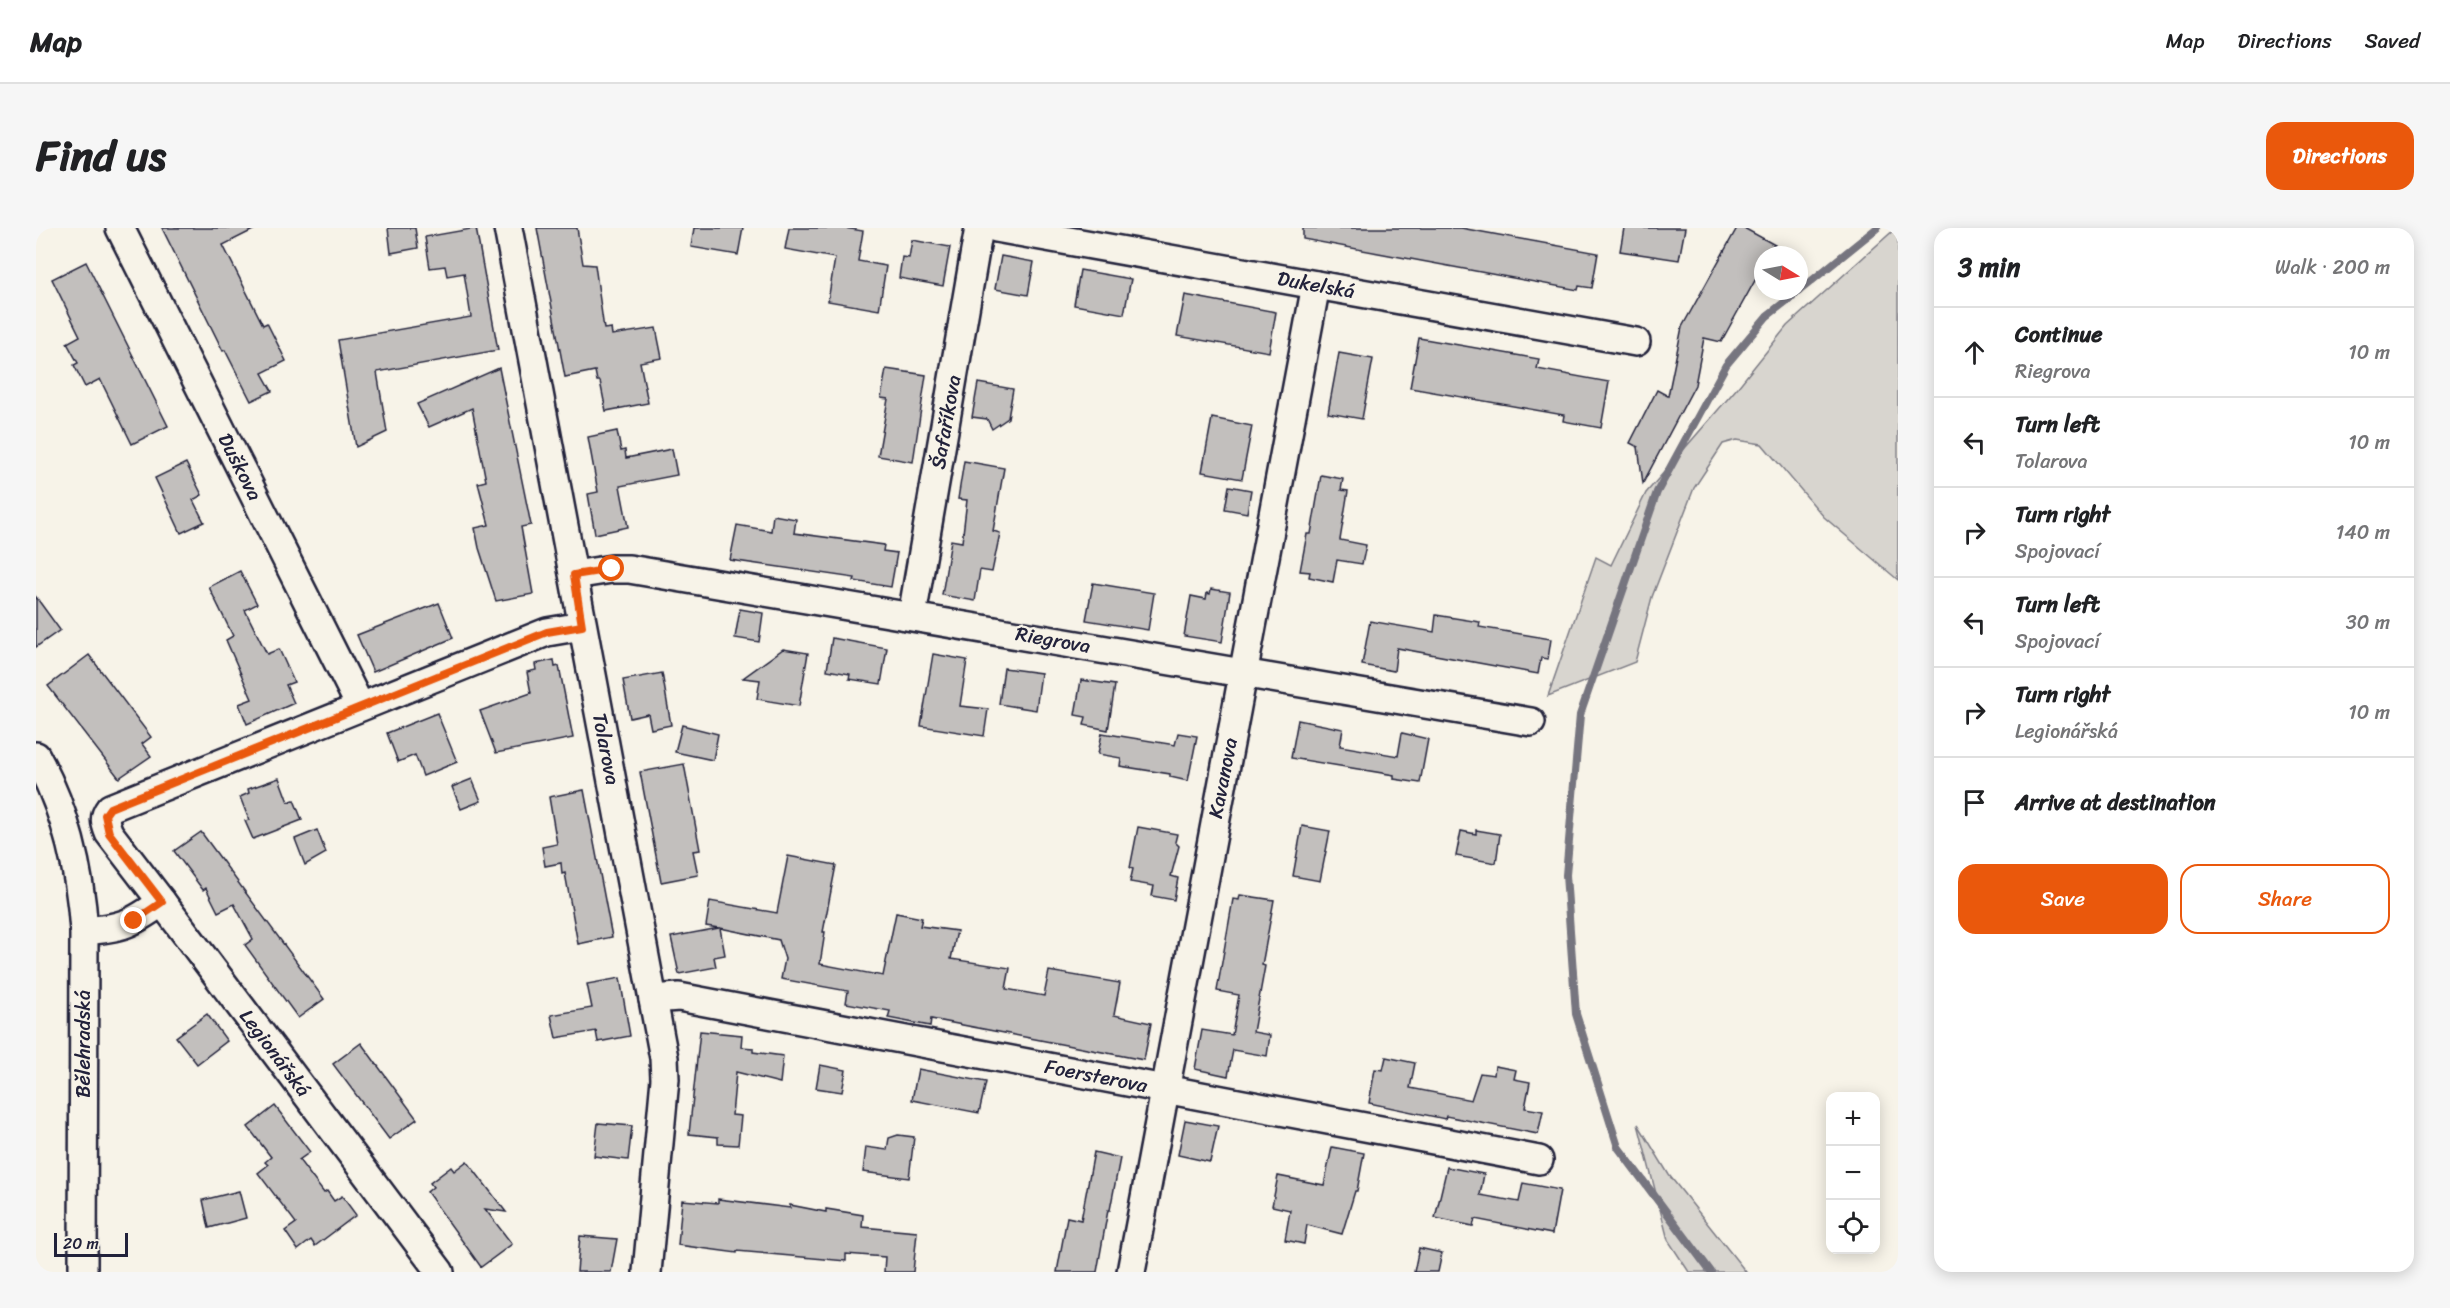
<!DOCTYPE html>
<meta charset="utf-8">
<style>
body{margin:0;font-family:Sriracha,sans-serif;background:#f6f6f6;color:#202124}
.controls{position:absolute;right:18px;bottom:18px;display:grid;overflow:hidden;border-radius:12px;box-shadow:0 3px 15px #0003}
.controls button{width:54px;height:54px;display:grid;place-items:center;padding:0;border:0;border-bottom:2px solid #e0e0e0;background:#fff;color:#202124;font:30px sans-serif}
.compass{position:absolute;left:1718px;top:18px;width:54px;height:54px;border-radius:50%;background:#fff;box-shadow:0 3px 15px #0003;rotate:100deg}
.scale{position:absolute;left:18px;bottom:15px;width:74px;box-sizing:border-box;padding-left:6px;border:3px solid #22223b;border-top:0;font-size:16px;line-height:21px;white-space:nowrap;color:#22223b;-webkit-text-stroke:4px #f7f3e8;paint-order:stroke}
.stop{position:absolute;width:18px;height:18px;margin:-14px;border:4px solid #ea580c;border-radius:50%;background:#fff}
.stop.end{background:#ea580c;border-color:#fff;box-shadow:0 2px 6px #0008}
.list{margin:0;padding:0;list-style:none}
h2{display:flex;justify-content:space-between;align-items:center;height:78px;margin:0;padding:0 24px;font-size:26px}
h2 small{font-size:20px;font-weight:400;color:#757577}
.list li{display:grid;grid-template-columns:39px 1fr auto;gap:18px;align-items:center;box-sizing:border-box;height:90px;padding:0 24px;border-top:2px solid #e0e0e0}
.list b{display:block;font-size:22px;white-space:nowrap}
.list p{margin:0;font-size:20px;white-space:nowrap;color:#757577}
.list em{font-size:20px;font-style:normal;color:#757577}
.actions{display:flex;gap:12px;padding:18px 24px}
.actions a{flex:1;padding:14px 0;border:2px solid #ea580c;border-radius:18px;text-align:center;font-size:21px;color:#ea580c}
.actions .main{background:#ea580c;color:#fff}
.icon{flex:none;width:33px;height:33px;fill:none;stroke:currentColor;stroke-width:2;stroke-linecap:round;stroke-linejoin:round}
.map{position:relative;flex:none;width:1862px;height:1044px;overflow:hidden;border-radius:18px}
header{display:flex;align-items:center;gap:36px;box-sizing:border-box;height:84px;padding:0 30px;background:#fff;border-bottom:2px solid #e0e0e0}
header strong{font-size:28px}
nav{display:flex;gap:33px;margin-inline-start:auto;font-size:21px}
.intro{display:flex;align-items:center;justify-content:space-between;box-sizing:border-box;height:144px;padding:0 36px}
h1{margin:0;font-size:42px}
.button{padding:15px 27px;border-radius:18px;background:#ea580c;color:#fff;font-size:21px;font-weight:700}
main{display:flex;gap:36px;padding:0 36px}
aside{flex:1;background:#fff;border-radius:18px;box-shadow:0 3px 15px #0003}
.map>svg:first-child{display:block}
</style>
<header>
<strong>Map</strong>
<nav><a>Map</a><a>Directions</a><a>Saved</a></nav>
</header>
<div class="intro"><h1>Find us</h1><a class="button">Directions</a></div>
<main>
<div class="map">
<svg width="1862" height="1044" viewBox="0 0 1862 1044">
<rect width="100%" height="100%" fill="#f7f3e8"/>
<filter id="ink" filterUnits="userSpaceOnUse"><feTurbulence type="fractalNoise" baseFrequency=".0167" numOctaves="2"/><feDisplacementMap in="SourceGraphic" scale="12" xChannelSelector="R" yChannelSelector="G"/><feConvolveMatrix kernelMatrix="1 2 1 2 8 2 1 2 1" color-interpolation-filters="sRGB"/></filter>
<g filter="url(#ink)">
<!-- green -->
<g fill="#d8d5cf" stroke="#7d7c85" stroke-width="1.5">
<polygon points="1860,0 1862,0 1862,352 1788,289 1726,216 1701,212 1687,216 1658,260 1616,369 1599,434 1512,468 1560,329 1575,337 1610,265 1702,159 1751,98"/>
<polygon points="1602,896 1633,947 1710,1044 1653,1044 1632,1012"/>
</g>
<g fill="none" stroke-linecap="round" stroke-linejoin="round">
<!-- stream -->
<g stroke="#76747f" stroke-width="8">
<polyline points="1763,63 1841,0"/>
<polyline points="1675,1044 1582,919 1540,786 1530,647 1544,487 1621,264 1690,137 1731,88 1763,63"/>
</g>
</g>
<!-- building -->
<g fill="#c2bfbd" stroke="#22223b" stroke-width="1.5">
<polygon points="126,0 221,0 187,17 227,97 231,95 250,133 226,145 236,163 215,173 189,122 187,123"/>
<polygon points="352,0 379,0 382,20 355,25"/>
<polygon points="440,0 462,122 341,144 351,204 320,219 302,112 435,89 428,45 411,48 409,38 394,40 389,9"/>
<polygon points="501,0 541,0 547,36 559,37 568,101 575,100 576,107 620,100 626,130 604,134 612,175 570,183 564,153 561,153 559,143 529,149"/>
<polygon points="658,0 707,0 702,27 655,19"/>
<polygon points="753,0 809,0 827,3 822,33 850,38 843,82 792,73 799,30 749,21"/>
<polygon points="1267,0 1425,0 1562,25 1556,60 1543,58 1542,62 1267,11"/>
<polygon points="1588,0 1649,0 1643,32 1584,23"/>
<polygon points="1701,0 1708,0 1739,17 1733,27 1727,27 1727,38 1685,114 1668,110 1659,157 1607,255 1602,219 1594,215 1621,162 1632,168 1646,99"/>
<polygon points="876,12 914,19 907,58 863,50 866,29 873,30"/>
<polygon points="965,28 998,34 992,67 959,61"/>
<polygon points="50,34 132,198 96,216 64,151 49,159 38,137 42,135 31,115 44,108 16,51"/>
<polygon points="1044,42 1095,51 1088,86 1038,77"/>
<polygon points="1149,67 1240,84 1233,124 1141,108"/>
<polygon points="1383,110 1503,131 1501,141 1573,154 1565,200 1527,193 1528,187 1374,160"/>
<polygon points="1303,125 1337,131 1326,191 1292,185"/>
<polygon points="463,140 495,297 485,299 497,366 460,373 443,320 439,300 453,297 442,255 450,253 436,180 393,199 381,176"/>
<polygon points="850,141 890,147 877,234 842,228 852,171 845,170"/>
<polygon points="942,155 977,161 972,190 956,201 951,191 936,189"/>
<polygon points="1176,190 1216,198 1206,251 1166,244"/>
<polygon points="581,203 585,223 589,222 590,230 636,221 641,247 584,258 592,299 559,306 552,266 562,264 552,209"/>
<polygon points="928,233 968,240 957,303 964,305 956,344 944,342 939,373 906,367 915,312 926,314 931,272 922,271"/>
<polygon points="150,235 166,267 157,272 168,294 145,305 119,250"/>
<polygon points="1285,247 1307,251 1305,262 1312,263 1304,312 1330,317 1326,336 1301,332 1297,354 1273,349 1274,344 1264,343 1271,306 1275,306"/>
<polygon points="1193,258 1215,262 1211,285 1189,281"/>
<polygon points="737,287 760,291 758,305 848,317 847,323 861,325 855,359 818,353 819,350 694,332 701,297 735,303"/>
<polygon points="204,343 221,376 209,382 231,426 243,421 258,454 250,457 258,475 211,496 203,476 216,471 190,412 197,408 173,359"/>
<polygon points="1057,355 1118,365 1112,402 1050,392"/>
<polygon points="1175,361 1194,364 1186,414 1148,408 1155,368 1170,371 1171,365 1174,366"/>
<polygon points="0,369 24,402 0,419"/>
<polygon points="403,375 417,410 337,444 321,407"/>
<polygon points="704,381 727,385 723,414 699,410"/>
<polygon points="1400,387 1444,394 1443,399 1515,411 1512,431 1505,430 1502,446 1361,420 1358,443 1326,437 1334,393 1398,404"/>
<polygon points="796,410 851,420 845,456 813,451 814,446 791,442"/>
<polygon points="747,421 772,425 763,478 721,471 724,452 707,450"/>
<polygon points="897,426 931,432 924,478 952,481 948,508 885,498"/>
<polygon points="53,427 115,509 106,516 115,528 83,550 12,458"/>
<polygon points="518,432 519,439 523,438 537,510 460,525 444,483 495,465 491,444 500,442 499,436"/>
<polygon points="968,440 1005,445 1000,482 963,476"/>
<polygon points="626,445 635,497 615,501 612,486 594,490 587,452"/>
<polygon points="1045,452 1079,457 1072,502 1048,497 1050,489 1039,487"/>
<polygon points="401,485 421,534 387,548 379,527 362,534 351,505"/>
<polygon points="1262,492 1307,501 1304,518 1362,528 1366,505 1392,511 1384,555 1358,551 1358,547 1255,530"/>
<polygon points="646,497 682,506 677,532 639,524"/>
<polygon points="1066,505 1139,517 1142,505 1161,508 1152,553 1134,549 1134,546 1084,538 1085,530 1062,526"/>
<polygon points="648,536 664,622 657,623 662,647 625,654 604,544"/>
<polygon points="243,550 252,574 258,572 266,592 217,611 209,593 213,592 204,569 213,565 212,561"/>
<polygon points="436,551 445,573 425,581 416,559"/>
<polygon points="548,562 576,709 542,716 529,645 526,646 525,635 509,638 506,619 521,616 513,569"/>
<polygon points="1266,598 1294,603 1284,653 1257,648"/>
<polygon points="1102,599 1141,606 1139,614 1143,618 1135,648 1142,650 1138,672 1116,668 1118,658 1094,654 1097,641 1094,640"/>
<polygon points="281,602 290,625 269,637 259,611"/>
<polygon points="1440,602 1464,606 1460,635 1420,628 1425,603 1440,606"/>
<polygon points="165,604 288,771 262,790 209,717 217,711 198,676 182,684 170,660 167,662 138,623"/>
<polygon points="752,628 800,637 787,704 789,704 784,736 847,748 860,685 886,690 884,698 921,703 915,731 974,740 970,761 1008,768 1013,743 1084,755 1078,787 1115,795 1108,832 895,791 894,798 852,790 854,783 810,775 812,763 745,751 749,731 743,712 684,700 689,727 678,729 680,739 643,746 635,709 683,700 670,698 674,673 741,685"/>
<polygon points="1204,667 1238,672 1226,737 1229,738 1217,804 1234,807 1231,828 1197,822 1192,848 1159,841 1166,802 1196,807 1203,767 1181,763 1182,757 1197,671 1203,672"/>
<polygon points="584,750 594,808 562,814 560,803 520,810 515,787 556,780 551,756"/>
<polygon points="171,786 191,813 161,836 140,809"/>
<polygon points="664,803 706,807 705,819 717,820 717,824 747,828 744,855 700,844 696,887 705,888 702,917 682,916 682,909 653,906"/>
<polygon points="325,815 381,891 353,911 297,836"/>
<polygon points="1350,829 1379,835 1374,860 1435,872 1444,845 1458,847 1459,838 1480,842 1478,851 1494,854 1489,880 1507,883 1502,906 1410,888 1409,891 1333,875 1339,841 1347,842"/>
<polygon points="784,837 810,842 806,864 780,860"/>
<polygon points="882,841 950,854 943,885 876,872"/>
<polygon points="239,878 274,924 263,932 288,965 291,963 298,973 306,968 320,987 279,1018 275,1012 262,1022 249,1003 260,995 222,945 232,937 229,934 235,929 212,899"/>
<polygon points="1149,892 1182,898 1174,934 1142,927"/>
<polygon points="562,895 596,898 592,932 558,928"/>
<polygon points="862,907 878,909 873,950 827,944 830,919 851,922 853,910"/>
<polygon points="1296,919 1328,925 1321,963 1319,963 1306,1006 1271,997 1268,1016 1249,1012 1254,982 1236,978 1242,948 1288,957"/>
<polygon points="1058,924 1084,930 1074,982 1072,982 1061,1044 1021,1044 1031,989 1045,992"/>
<polygon points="431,933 470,984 449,981 476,1016 445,1039 391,964 397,959 394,955 415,939 418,943"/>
<polygon points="1411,939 1448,946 1444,967 1483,974 1487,955 1524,962 1516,1006 1439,991 1437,998 1399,990"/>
<polygon points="203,963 210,990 173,1000 167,972"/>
<polygon points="682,971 754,980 754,977 790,984 790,981 827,987 826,999 881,1004 877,1044 848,1044 849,1029 810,1026 810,1033 701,1023 701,1025 642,1017 646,972 682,975"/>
<polygon points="544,1008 581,1011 575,1044 541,1044"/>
<polygon points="1383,1020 1406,1025 1402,1044 1378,1044"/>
</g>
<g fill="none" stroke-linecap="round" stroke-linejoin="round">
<!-- minor casing -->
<g stroke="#22223b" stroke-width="32">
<g id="minor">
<polyline points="84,0 324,478"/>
<polyline points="472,0 628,830 629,851 611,1044"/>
<polyline points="960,0 1600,114"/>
<polyline points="538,347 576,341 593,341 1495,494"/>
<polyline points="876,388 943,0"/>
<path d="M0,528C30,582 44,643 48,703L47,1044"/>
<path d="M126,674L73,605C69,595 67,589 74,580L511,404L546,398"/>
<path d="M48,703C86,700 95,696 126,674L404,1044"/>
<polyline points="617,771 643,769 1503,932"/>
<polyline points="1095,1044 1280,57"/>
</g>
</g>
<!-- minor -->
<use href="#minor" stroke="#f7f3e8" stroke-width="27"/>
</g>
</g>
<g fill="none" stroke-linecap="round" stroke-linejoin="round" filter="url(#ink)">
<!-- route -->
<polyline stroke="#ea580c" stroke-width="8" points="98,693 126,674 73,605 69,587 74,580 511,404 546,398 538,347 576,341"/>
</g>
<g text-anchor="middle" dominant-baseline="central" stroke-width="4.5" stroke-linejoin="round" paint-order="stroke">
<!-- street labels -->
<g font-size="20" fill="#22223b" stroke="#f7f3e8">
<text transform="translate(1280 57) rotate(10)">Dukelská</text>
<text transform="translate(910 194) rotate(-80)">Šafaříkova</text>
<text transform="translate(204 239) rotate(63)">Duškova</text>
<text transform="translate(1017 412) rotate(10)">Riegrova</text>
<text transform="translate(570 521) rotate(79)">Tolarova</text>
<text transform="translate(1187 550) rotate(-79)">Kavanova</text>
<text transform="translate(47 816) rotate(-90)">Bělehradská</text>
<text transform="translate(239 825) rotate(53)">Legionářská</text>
<text transform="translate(1060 848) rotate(11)">Foersterova</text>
</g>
</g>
</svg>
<div class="controls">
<button>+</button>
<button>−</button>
<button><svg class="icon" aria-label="locate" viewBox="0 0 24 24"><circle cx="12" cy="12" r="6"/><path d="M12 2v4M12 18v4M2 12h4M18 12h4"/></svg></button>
</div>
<svg class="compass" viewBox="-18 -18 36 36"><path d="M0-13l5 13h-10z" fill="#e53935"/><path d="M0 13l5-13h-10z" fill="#757577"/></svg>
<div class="scale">20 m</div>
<div class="stop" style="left:576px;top:341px"></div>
<div class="stop end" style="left:98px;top:693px"></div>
</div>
<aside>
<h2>3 min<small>Walk · 200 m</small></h2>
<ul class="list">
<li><svg class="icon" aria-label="ahead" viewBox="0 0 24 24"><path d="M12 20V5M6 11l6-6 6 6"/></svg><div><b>Continue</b><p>Riegrova</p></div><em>10 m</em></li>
<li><svg class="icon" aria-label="left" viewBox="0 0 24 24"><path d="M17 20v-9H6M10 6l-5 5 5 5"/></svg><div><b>Turn left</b><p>Tolarova</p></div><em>10 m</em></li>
<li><svg class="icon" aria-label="right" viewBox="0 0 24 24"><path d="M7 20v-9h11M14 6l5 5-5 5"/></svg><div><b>Turn right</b><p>Spojovací</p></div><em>140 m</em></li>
<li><svg class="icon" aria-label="left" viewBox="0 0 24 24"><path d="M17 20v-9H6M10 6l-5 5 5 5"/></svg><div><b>Turn left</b><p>Spojovací</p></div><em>30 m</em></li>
<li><svg class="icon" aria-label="right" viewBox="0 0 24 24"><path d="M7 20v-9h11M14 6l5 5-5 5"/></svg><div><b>Turn right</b><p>Legionářská</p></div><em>10 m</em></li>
<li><svg class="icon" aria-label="arrive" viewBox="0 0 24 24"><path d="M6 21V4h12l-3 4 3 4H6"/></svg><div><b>Arrive at destination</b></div></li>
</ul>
<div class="actions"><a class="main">Save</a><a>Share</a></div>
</aside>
</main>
